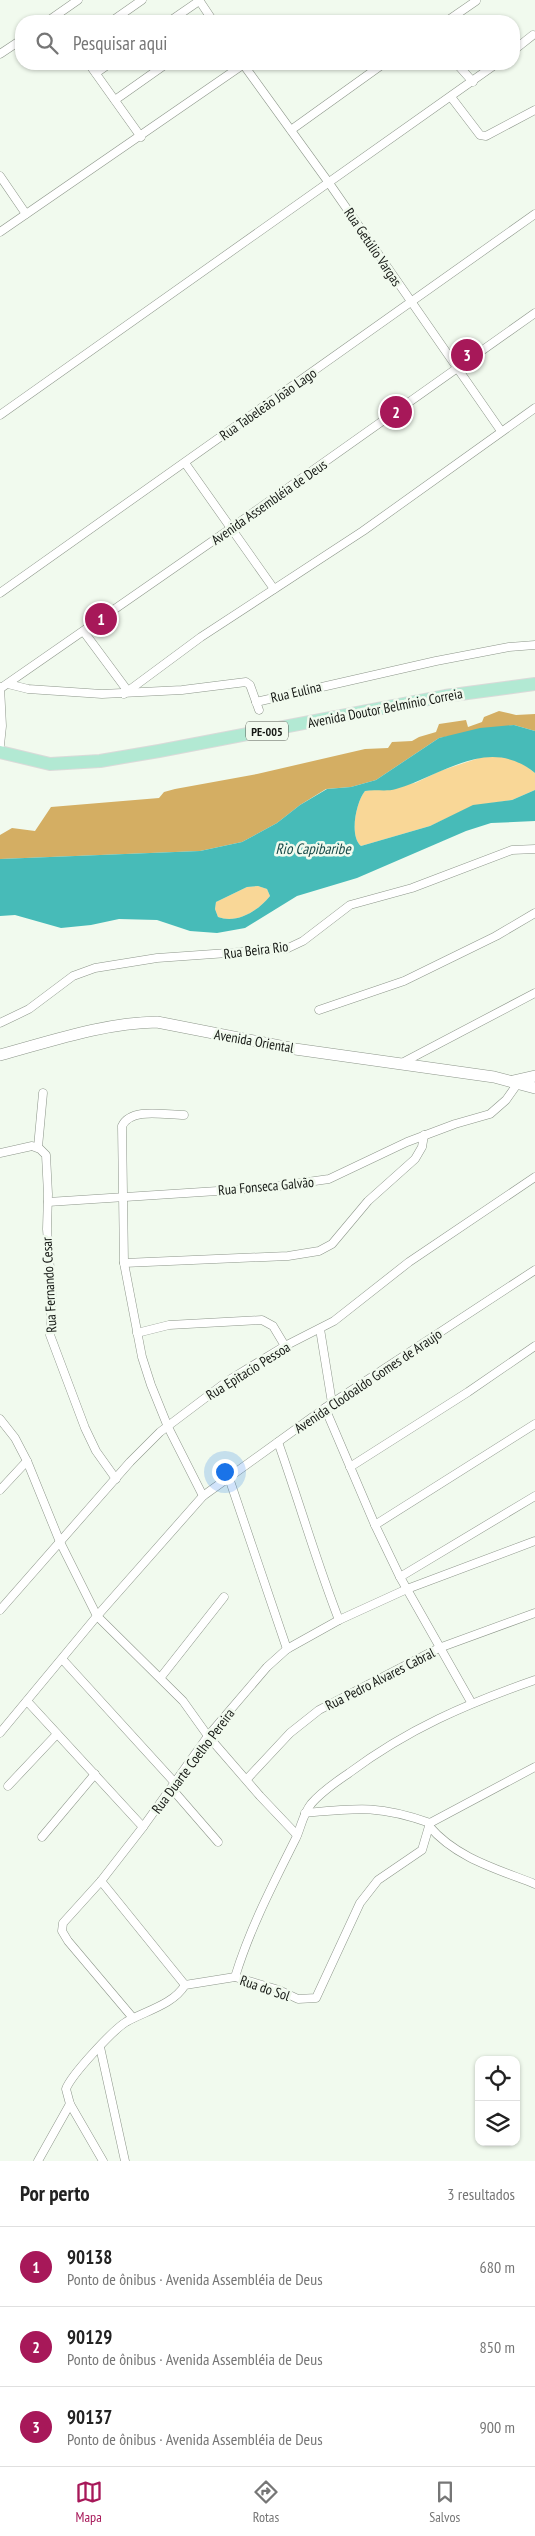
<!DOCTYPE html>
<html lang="pt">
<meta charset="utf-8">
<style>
body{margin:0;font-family:"PT Sans Narrow",sans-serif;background:#f2f2f2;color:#222}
.controls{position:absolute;right:15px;bottom:15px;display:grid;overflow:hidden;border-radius:10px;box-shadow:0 1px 4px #0004}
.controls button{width:45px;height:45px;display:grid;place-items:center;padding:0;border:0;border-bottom:1px solid #e0e0e0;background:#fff;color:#222;font:25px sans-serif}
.you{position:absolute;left:224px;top:1471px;width:18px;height:18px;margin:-12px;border:4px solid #fff;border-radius:50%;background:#1a73e8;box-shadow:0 0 0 8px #1a73e833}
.badge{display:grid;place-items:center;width:32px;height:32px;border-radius:50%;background:#a71859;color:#fff;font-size:16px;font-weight:700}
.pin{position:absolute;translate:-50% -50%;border:2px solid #fff;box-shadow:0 1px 5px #0006}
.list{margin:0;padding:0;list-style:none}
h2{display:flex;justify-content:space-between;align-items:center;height:65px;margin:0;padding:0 20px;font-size:21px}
h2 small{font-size:16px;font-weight:400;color:#767676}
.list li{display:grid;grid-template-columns:32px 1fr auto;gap:15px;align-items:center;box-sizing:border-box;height:80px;padding:0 20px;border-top:1px solid #e0e0e0}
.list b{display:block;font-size:19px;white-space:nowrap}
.list p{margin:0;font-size:16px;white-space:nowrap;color:#767676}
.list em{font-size:16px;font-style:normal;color:#767676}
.icon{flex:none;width:28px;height:28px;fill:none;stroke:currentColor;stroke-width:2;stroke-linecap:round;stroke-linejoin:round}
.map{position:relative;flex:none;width:535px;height:2161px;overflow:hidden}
.search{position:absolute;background:#fff;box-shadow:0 1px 4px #0004;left:15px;right:15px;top:15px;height:55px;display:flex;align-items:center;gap:12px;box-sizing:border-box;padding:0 18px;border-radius:20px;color:#767676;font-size:19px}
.sheet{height:305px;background:#fff}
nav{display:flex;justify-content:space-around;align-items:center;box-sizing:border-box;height:70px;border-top:1px solid #e0e0e0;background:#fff;font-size:14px;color:#767676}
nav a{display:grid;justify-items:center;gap:2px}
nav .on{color:#a71859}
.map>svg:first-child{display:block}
</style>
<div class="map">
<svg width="535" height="2161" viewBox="0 0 535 2161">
<rect width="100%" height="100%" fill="#f1faee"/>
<!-- green -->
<g fill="#f9d797">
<path d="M485,756C508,757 517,758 535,773V790L512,800L473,806L430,826L361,846C349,836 356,802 365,791L415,783L440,771Z"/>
<path d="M258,886L267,889L270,896C258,911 237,924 218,917L215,909L216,902L247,887Z"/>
</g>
<!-- forest -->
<polygon fill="#d4ae63" points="499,711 516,715 535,714 535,731 514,725 439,738 376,780 351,787 326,789 300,805 277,823 242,842 200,851 0,859 0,835 12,828 35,831 51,807 159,798 164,792 175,789 257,774 365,749 388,748 392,742 412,741 419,737 436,732 439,724 466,720 468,727 482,722 484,717"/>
<!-- water -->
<path fill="#47bbb8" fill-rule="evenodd" d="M514,725L535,731V773C488,735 444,775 396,789C386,792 375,789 365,791C356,802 349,836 361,846L430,826L473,805L512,800L535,790V821L491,823L466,831L357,878L297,896L245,928L217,933L190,931L157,920L119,919L91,925L61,928L15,915L0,916V859L200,851L242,842L277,823L300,805L327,789L351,787L376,780L439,738L480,728ZM258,886L267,889L270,896C258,911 237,924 218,917L215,909L216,902L247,887Z"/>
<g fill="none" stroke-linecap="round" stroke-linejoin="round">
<!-- street casing -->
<g stroke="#8d968a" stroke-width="9">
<g id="street">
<polyline points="199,0 213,21"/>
<polyline points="48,21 78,0"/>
<polyline points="112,21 142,0"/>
<polyline points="170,21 199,1"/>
<polyline points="447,21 476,1"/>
<polyline points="514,50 533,35"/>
<polyline points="0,54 21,40"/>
<polyline points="89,64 141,137"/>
<polyline points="243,64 329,183 501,431"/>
<polyline points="457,64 473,82"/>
<polyline points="96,73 109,64"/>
<polyline points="451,97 480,135 486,136 535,110"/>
<polyline points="115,100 166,64"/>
<polyline points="291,130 383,64"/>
<polyline points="0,176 26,214"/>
<polyline points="0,232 244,64"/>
<polyline points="0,415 496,64"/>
<polyline points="185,463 274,589"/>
<polyline points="0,593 535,214"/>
<polyline points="84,632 127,690"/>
<polyline points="8,684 28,689 102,694 182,690 246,682 250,685 259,710"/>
<polyline points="0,687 2,726 0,745"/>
<polyline points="1,688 230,529 535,313"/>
<polyline points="124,694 201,637 363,531 535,408"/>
<polyline points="256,702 436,661 509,647 535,645"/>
<polyline points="319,1010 404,981 496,936 535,913"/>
<polyline points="0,1023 29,1009 73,976 95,968 157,958 286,949 303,941 350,905 412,888 512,850 535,849"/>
<polyline points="400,1064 535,993"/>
<path d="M184,1115C165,1115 131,1107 122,1126L124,1263L142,1357L151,1385L168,1427L203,1496"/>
<polyline points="38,1147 43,1093"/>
<polyline points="0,1153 32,1146 40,1149 46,1155 48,1194 47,1229 52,1297 50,1335 85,1428 96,1451 116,1479"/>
<polyline points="48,1202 265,1188 329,1179 407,1142 455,1124 490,1114 506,1100 518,1083"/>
<polyline points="124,1263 288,1256 319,1251 332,1244 368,1201 415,1159 422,1147 424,1135"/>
<polyline points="320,1329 332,1403"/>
<polyline points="137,1333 169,1325 262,1320 273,1326 285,1346"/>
<polyline points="325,1408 375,1525 400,1577 471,1702"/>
<polyline points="0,1419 15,1438 27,1461 60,1542 97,1616 183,1701 208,1736 260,1796 297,1835"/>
<path d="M278,1442C299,1501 316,1561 339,1620"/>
<polyline points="350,1467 468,1392 535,1346"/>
<polyline points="229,1478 287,1649"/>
<polyline points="0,1490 27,1461"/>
<polyline points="375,1525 535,1424"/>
<polyline points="400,1577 535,1496"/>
<polyline points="0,1610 130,1462 160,1432 229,1380 285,1346 334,1321 409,1262 535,1177"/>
<polyline points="63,1660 176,1784"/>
<polyline points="161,1677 224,1597"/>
<polyline points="27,1701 143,1827"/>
<polyline points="0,1733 97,1616 203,1496 332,1403 535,1270"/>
<polyline points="247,1779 290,1733 319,1710 439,1648 535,1613"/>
<polyline points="8,1786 57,1734"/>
<polyline points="172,1789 218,1842"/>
<path d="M305,1813C358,1808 379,1805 430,1823"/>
<path d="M429,1826C456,1858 497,1869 535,1884"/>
<polyline points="42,1837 95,1774"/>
<polyline points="101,1881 185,1985"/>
<path d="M235,1977C250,1928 273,1884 296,1838C301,1827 303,1814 311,1804C322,1791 336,1782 349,1773C408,1729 466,1704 535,1680"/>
<polyline points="133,2018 68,1941 62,1931 63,1923 101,1881 143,1827 208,1736 267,1667 287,1649 339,1620 407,1589 535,1541"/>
<polyline points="100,2047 125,2161"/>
<polyline points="38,2161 70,2104"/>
<path d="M103,2161L70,2104L66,2089C71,2075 113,2030 126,2022C145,2011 173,2005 185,1985L235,1977L279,1990L298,1999L316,1998L360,1903L378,1880L422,1850L430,1823L535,1767"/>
</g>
</g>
<!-- secondary casing -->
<g stroke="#8d968a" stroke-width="12">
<g id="secondary">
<path d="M0,1055C52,1041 103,1023 157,1022L295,1049L494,1077L535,1088"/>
<polyline points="513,1081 535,1076"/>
</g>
</g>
<!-- primary casing -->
<g stroke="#dadad9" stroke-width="14">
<polyline id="primary" points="0,752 50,764 100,761 159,751 445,696 535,684"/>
</g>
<!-- street -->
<use href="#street" stroke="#fff" stroke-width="8"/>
<!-- secondary -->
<use href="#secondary" stroke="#fff" stroke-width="11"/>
<!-- primary -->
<use href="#primary" stroke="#b2e9d3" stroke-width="12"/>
</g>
<g text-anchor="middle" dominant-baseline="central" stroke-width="5" stroke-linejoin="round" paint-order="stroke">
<!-- shield labels -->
<rect fill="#f1faee" stroke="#575c55" stroke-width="1" x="246" y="721.5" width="42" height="19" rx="4"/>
<g font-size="12" font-weight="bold" fill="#151814">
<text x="267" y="731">PE-005</text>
</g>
<!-- street labels -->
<g font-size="14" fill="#151814" stroke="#f1faee">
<text transform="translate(373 247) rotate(56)">Rua Getúlio Vargas</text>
<text transform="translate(268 404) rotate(-35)">Rua Tabeleão João Lago</text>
<text transform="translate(269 502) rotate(-35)">Avenida Assembléia de Deus</text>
<text transform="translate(296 692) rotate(-13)">Rua Eulina</text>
<text transform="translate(385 708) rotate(-11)">Avenida Doutor Belmínio Correia</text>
<text transform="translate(256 950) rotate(-7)">Rua Beira Rio</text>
<text transform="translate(254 1041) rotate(10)">Avenida Oriental</text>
<text transform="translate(266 1186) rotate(-5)">Rua Fonseca Galvão</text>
<text transform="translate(49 1285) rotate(-93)">Rua Fernando Cesar</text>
<text transform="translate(248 1371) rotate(-32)">Rua Epitacio Pessoa</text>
<text transform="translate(368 1381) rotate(-34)">Avenida Clodoaldo Gomes de Araujo</text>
<text transform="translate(380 1679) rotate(-27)">Rua Pedro Alvares Cabral</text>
<text transform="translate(193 1761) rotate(-53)">Rua Duarte Coelho Pereira</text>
<text transform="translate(265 1988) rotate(19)">Rua do Sol</text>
</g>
<!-- water labels -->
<g font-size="15" font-style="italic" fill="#194b4a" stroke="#f1faee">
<text x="313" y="848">Rio Capibaribe</text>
</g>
</g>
</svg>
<div class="controls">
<button><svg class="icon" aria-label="locate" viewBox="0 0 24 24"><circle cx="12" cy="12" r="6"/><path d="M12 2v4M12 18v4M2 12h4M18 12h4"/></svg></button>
<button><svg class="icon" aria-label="layers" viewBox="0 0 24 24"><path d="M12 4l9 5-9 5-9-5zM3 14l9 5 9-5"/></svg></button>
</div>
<div class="you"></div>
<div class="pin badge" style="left:101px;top:619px">1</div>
<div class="pin badge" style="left:396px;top:412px">2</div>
<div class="pin badge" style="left:467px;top:355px">3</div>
<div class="search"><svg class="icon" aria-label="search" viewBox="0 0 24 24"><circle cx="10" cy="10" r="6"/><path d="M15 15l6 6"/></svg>Pesquisar aqui</div>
</div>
<section class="sheet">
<h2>Por perto<small>3 resultados</small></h2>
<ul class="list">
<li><span class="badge">1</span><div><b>90138</b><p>Ponto de ônibus · Avenida Assembléia de Deus</p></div><em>680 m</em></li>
<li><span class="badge">2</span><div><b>90129</b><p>Ponto de ônibus · Avenida Assembléia de Deus</p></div><em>850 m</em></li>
<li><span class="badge">3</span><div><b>90137</b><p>Ponto de ônibus · Avenida Assembléia de Deus</p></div><em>900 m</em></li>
</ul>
</section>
<nav>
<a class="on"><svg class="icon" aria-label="map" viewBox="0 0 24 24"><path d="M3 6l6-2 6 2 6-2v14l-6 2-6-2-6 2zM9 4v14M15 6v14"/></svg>Mapa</a>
<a><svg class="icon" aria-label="directions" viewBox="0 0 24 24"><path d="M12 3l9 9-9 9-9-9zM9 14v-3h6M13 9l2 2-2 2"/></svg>Rotas</a>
<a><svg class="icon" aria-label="saved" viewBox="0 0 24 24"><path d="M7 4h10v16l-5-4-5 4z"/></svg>Salvos</a>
</nav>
